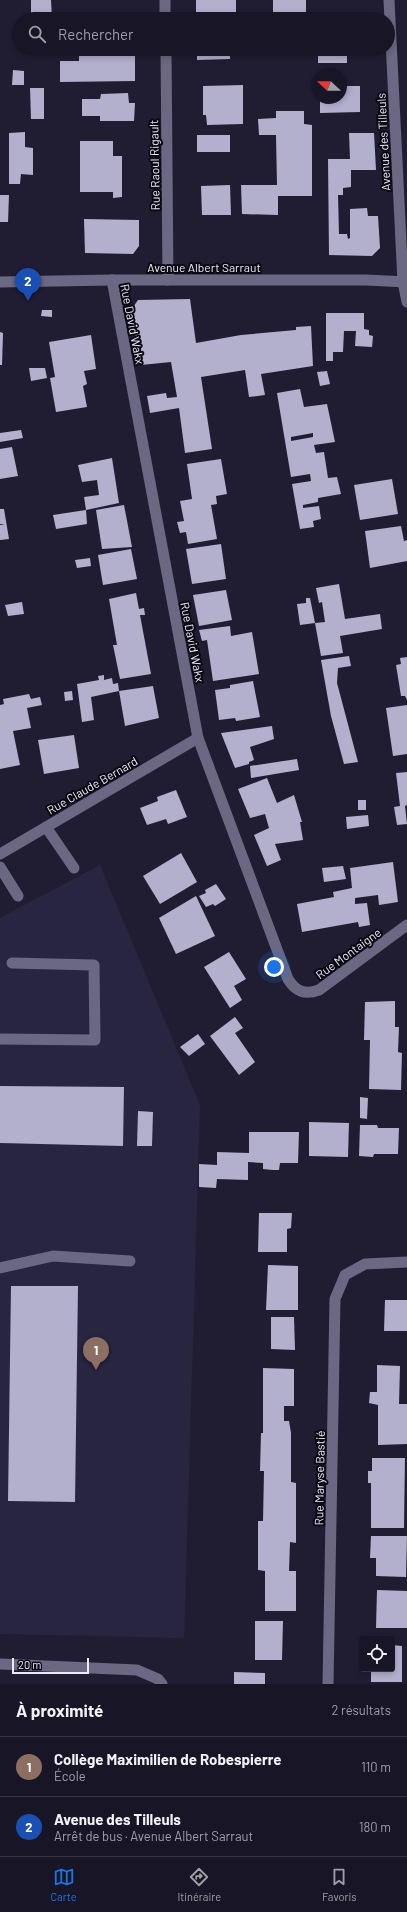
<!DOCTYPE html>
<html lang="fr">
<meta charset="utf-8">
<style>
body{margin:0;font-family:Barlow,sans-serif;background:#211f2e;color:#f1f3f6}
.controls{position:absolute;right:12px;bottom:12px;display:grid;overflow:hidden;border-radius:4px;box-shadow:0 2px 6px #0003}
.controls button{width:36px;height:36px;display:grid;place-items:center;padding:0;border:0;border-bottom:1px solid #363543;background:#181626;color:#f1f3f6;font:20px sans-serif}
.compass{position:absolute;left:311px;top:68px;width:36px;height:36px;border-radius:50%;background:#181626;box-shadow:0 2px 6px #0003;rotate:292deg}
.scale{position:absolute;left:12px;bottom:10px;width:77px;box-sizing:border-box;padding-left:4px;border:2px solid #eaeaf9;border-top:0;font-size:11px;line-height:14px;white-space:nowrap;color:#eaeaf9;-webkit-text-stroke:3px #0a0912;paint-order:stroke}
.you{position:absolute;left:274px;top:967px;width:14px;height:14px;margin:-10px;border:3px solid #fff;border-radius:50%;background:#1a73e8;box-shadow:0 0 0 6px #1a73e833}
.badge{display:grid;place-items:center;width:26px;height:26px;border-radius:50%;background:#1a73e8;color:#fff;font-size:13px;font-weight:700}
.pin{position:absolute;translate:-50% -33px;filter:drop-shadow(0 1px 2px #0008)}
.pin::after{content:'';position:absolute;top:21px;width:14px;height:12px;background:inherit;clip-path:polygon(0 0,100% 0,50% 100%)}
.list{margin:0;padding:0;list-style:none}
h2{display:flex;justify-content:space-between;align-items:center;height:52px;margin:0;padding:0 16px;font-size:17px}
h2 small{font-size:13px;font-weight:400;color:#9f9fa7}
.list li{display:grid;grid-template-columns:26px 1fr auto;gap:12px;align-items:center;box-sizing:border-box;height:60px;padding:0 16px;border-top:1px solid #363543}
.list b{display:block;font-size:15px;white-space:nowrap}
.list p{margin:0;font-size:13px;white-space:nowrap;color:#9f9fa7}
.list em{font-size:13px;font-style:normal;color:#9f9fa7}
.icon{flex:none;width:22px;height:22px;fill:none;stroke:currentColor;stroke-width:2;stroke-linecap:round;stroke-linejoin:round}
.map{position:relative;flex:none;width:407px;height:1684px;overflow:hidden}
.search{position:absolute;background:#181626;box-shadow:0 2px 6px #0003;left:12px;right:12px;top:12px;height:44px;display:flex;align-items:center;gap:10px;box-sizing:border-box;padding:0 14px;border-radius:22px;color:#9f9fa7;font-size:15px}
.sheet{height:172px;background:#181626}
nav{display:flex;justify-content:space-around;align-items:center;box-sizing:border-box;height:56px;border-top:1px solid #363543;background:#181626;font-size:11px;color:#9f9fa7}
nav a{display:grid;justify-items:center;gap:2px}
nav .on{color:#1a73e8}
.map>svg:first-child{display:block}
</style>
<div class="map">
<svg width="407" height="1684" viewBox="0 0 407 1684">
<rect width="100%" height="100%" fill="#201d33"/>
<!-- built -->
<polygon fill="#282541" points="100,865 200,1105 184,1638 0,1634 0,918"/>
<!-- building -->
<g fill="#b2b0cd" fill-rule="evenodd">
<polygon points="31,0 51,0 52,19 31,19"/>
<rect x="196" y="0" width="40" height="13"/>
<rect x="273" y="0" width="33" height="12"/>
<polygon points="79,49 135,49 135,81 60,82 60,61 79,61"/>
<polygon points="197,49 230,49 230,59 197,60"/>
<rect x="318" y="49" width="29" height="14"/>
<polygon points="13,70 24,71 24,85 12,85"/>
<polygon points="243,85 243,124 207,125 206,115 203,115 203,86"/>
<polygon points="341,86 360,86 360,112 320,113 320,98 341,98"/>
<polygon points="30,88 44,88 44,119 31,119"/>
<polygon points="128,93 129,103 135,103 134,121 100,121 100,116 82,116 82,99 100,99 101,94"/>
<polygon points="276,111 304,111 304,124 312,125 312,196 278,196 278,215 242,214 241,185 277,185 276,135 259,135 258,119 276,118"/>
<polygon points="25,132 25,147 33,148 33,175 21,174 20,184 9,184 9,133"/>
<polygon points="349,133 374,133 376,170 351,170 351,187 343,188 343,195 338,195 339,234 347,234 348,239 350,238 350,209 367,208 368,216 378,216 380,248 372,256 329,255 328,159 350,159"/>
<rect x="197" y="135" width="33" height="17"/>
<polygon points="80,141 113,141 113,156 122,156 122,197 113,198 113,192 80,192"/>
<polygon points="230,185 231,215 202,215 201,186"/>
<polygon points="0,195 9,195 8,222 0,222"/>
<polygon points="84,219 139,220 139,246 133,254 85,253"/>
<polygon points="190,299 196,343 241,335 296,330 296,327 311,326 313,366 261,374 265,395 249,397 245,370 201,377 212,449 185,453 179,408 150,413 147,396 166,393 167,398 177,397 171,362 141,365 131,310 138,300"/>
<polygon points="42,310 52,310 52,317 41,316"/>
<polygon points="326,313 364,313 364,329 369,330 369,335 373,336 372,347 355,346 356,331 344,331 343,352 333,352 333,361 326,361"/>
<polygon points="0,332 3,333 2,365 0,365"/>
<polygon points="91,335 96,369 84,371 87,384 83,386 87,407 56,412 50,378 55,377 49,342"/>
<polygon points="29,368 45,368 47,378 31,381"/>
<polygon points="327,371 330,384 320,386 317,372"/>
<path d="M300,389L304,407L327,404L335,442L314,445L316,453L324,452L328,478L337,477L341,494L318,498V502L303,505V508L319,506L321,519L313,521L314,527L300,529L292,484L311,481L310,474L291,477L277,393ZM313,433V437L291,441V437Z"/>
<polygon points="21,430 23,438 0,442 0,433"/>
<polygon points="12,447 18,476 0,479 0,449"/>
<polygon points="112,458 119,503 86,510 84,497 99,495 97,480 82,482 78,465"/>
<polygon points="221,459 227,494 216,496 217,504 211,505 217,539 188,544 186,532 180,533 177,522 184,521 180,501 192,499 187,464"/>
<polygon points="392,479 398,514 360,520 354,485"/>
<polygon points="124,505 132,547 102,549 96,510"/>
<polygon points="0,509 4,509 9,539 0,540 0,525 5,524 0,524"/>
<polygon points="86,510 87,524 56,529 53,515"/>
<polygon points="401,526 404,541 407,540 407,561 370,568 365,531"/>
<polygon points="221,544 226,579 192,584 186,549"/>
<polygon points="131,549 137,579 103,585 98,555"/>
<polygon points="90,558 91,566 77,568 75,560"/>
<polygon points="339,584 345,619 380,614 382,629 340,636 343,653 321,656 315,623 300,625 297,604 306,603 306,598 310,598 315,623 325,622 322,602 319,603 316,588"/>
<polygon points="226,590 232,620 199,626 193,595"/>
<polygon points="136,593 139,609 144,608 145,615 140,615 151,674 120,679 113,645 117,645 109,599"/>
<polygon points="22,602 24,614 8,616 5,605"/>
<polygon points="230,626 231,636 252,632 259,674 213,681 207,640 202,641 199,630"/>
<polygon points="349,656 351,666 338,668 337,683 358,762 344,764 331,716 321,660"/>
<polygon points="407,657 407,700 405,696 401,696 396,665 401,664 400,658"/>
<polygon points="104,675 104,680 112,678 113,684 118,683 119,691 91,697 94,720 82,722 77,684 99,680 98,676"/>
<polygon points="253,681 260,717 236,721 235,718 219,720 215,690 230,688 230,685"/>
<polygon points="153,686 159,718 125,726 119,691"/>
<polygon points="72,691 73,700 65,701 64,692"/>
<polygon points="29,694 31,699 40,697 42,705 27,708 31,728 13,731 20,765 0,769 0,705 4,704 3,699"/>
<polygon points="407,705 407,754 393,756 386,708"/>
<polygon points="272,726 274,739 250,747 254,760 249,762 249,764 235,768 221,733"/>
<polygon points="74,735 79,768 44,774 38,740"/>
<polygon points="297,759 299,770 251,778 250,766"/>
<polygon points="407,772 407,805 405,806 407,824 397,825 394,807 400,806 396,773"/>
<polygon points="267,778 277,803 294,795 302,822 300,822 303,840 275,844 281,860 267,866 254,835 269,828 265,814 250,818 238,789"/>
<polygon points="176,790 187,817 168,824 166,819 147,825 140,808 158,801 157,797"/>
<rect x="358" y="800" width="8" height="10"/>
<polygon points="368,815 369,826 347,829 346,817"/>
<polygon points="181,853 197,882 160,904 143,876"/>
<polygon points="393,862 398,902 379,905 378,895 355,898 355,904 367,903 370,925 359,927 358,922 302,932 297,904 334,897 333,892 352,888 350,868"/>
<polygon points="343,866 346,879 324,882 322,868"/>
<polygon points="216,884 226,899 215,906 213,904 206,907 199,896 206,893 205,890"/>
<polygon points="196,896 215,936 176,954 159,918"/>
<polygon points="229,952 246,979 234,986 242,1000 230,1008 204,967"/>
<polygon points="395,1001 395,1027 399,1027 398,1052 402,1053 401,1090 369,1089 370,1040 364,1040 365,1002"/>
<polygon points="235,1017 243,1028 235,1033 255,1062 239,1075 210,1036"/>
<polygon points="198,1034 205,1044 189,1056 180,1047"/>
<polygon points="0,1086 124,1087 123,1146 0,1143"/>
<polygon points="360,1097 368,1098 367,1119 360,1118"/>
<polygon points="138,1111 153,1112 152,1146 137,1146"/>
<polygon points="309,1122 349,1123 348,1157 309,1156"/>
<polygon points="360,1125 377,1125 378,1128 399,1128 398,1154 374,1154 373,1157 359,1156"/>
<polygon points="249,1132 299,1132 298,1163 280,1163 279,1170 273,1170 263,1169 263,1163 248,1162 248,1180 217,1179 216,1188 199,1187 199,1164 217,1165 217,1152 249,1153"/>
<polygon points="259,1213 292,1213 291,1228 287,1229 287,1252 258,1252"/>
<polygon points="268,1265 298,1266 298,1310 266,1310"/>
<polygon points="11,1286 78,1286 75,1502 8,1501"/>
<polygon points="385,1300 407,1300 407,1331 384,1331"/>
<polygon points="271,1317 294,1317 295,1350 271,1349"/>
<polygon points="377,1365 400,1366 399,1404 407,1404 407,1444 378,1445 378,1405 369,1403 370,1392 377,1392"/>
<polygon points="263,1368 294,1369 294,1406 284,1406 284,1421 289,1421 291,1433 291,1482 296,1483 296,1543 290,1542 289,1571 296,1571 296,1611 265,1611 265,1571 258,1570 258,1521 263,1521 264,1471 260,1471 261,1433 263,1433"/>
<polygon points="372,1458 405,1458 404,1528 371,1528 371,1483 368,1483 368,1471 372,1471"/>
<polygon points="371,1536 407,1536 406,1577 376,1576 376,1558 370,1558"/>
<polygon points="377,1590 407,1591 407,1628 376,1628"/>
<polygon points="255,1621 283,1621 282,1660 255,1660"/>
<polygon points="392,1645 402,1646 402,1682 371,1682 371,1669 392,1669"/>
<polygon points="234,1672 265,1673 265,1684 234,1684"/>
</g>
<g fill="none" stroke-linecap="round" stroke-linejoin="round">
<!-- service -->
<g stroke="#6a6882" stroke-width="11">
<polyline points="46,827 74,868"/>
<polyline points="0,867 18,896"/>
<polyline points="0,1039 95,1040 94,965 12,963"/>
<polyline points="0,1268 53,1256 130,1261"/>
</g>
<!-- minor -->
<g stroke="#6a6882" stroke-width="11">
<polyline points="165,0 165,19"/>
<polyline points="389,0 403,282 407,302"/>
<polyline points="166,49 168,280"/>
<path d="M112,280L198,738L288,979C296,992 305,995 319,990L407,925"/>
<polyline points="0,854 198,738"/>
<polyline points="0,1664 137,1670 158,1679 162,1684"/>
<polyline points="328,1684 335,1299 345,1275 365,1264 407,1262"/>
</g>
<!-- tertiary -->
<polyline stroke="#6a6882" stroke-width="11" points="0,282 112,280 366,280 407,282"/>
</g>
<g text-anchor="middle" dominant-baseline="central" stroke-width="4" stroke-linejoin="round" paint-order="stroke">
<!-- street labels -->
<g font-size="12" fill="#eaeaf9" stroke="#0a0912">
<text transform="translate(383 142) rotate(-93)">Avenue des Tilleuls</text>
<text transform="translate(154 165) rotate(-91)">Rue Raoul Rigault</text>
<text x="204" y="267">Avenue Albert Sarraut</text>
<text transform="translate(133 324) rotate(79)">Rue David Wakx</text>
<text transform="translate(193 642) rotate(79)">Rue David Wakx</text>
<text transform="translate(92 785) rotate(-30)">Rue Claude Bernard</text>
<text transform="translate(348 953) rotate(-36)">Rue Montaigne</text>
<text transform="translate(319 1478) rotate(-89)">Rue Maryse Bastié</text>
</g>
</g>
</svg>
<div class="controls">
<button><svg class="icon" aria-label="locate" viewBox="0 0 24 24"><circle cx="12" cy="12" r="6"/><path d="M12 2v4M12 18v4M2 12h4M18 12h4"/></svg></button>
</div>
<svg class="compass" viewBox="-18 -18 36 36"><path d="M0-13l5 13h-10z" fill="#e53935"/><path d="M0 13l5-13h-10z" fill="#9f9fa7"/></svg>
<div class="scale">20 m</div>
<div class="you"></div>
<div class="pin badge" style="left:96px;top:1370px;background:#8d6e63">1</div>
<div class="pin badge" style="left:28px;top:301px;background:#1a4fb4">2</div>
<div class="search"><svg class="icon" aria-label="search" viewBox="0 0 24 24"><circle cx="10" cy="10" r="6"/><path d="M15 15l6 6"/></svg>Rechercher</div>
</div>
<section class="sheet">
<h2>À proximité<small>2 résultats</small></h2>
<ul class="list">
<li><span class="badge" style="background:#8d6e63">1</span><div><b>Collège Maximilien de Robespierre</b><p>École</p></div><em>110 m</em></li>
<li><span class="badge" style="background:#1a4fb4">2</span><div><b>Avenue des Tilleuls</b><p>Arrêt de bus · Avenue Albert Sarraut</p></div><em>180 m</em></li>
</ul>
</section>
<nav>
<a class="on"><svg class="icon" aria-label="map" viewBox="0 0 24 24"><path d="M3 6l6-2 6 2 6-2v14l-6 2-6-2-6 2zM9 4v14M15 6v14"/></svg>Carte</a>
<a><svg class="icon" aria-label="directions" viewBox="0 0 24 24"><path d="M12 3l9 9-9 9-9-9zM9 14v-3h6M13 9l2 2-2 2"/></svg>Itinéraire</a>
<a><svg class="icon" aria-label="saved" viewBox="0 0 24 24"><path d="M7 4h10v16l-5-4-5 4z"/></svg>Favoris</a>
</nav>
